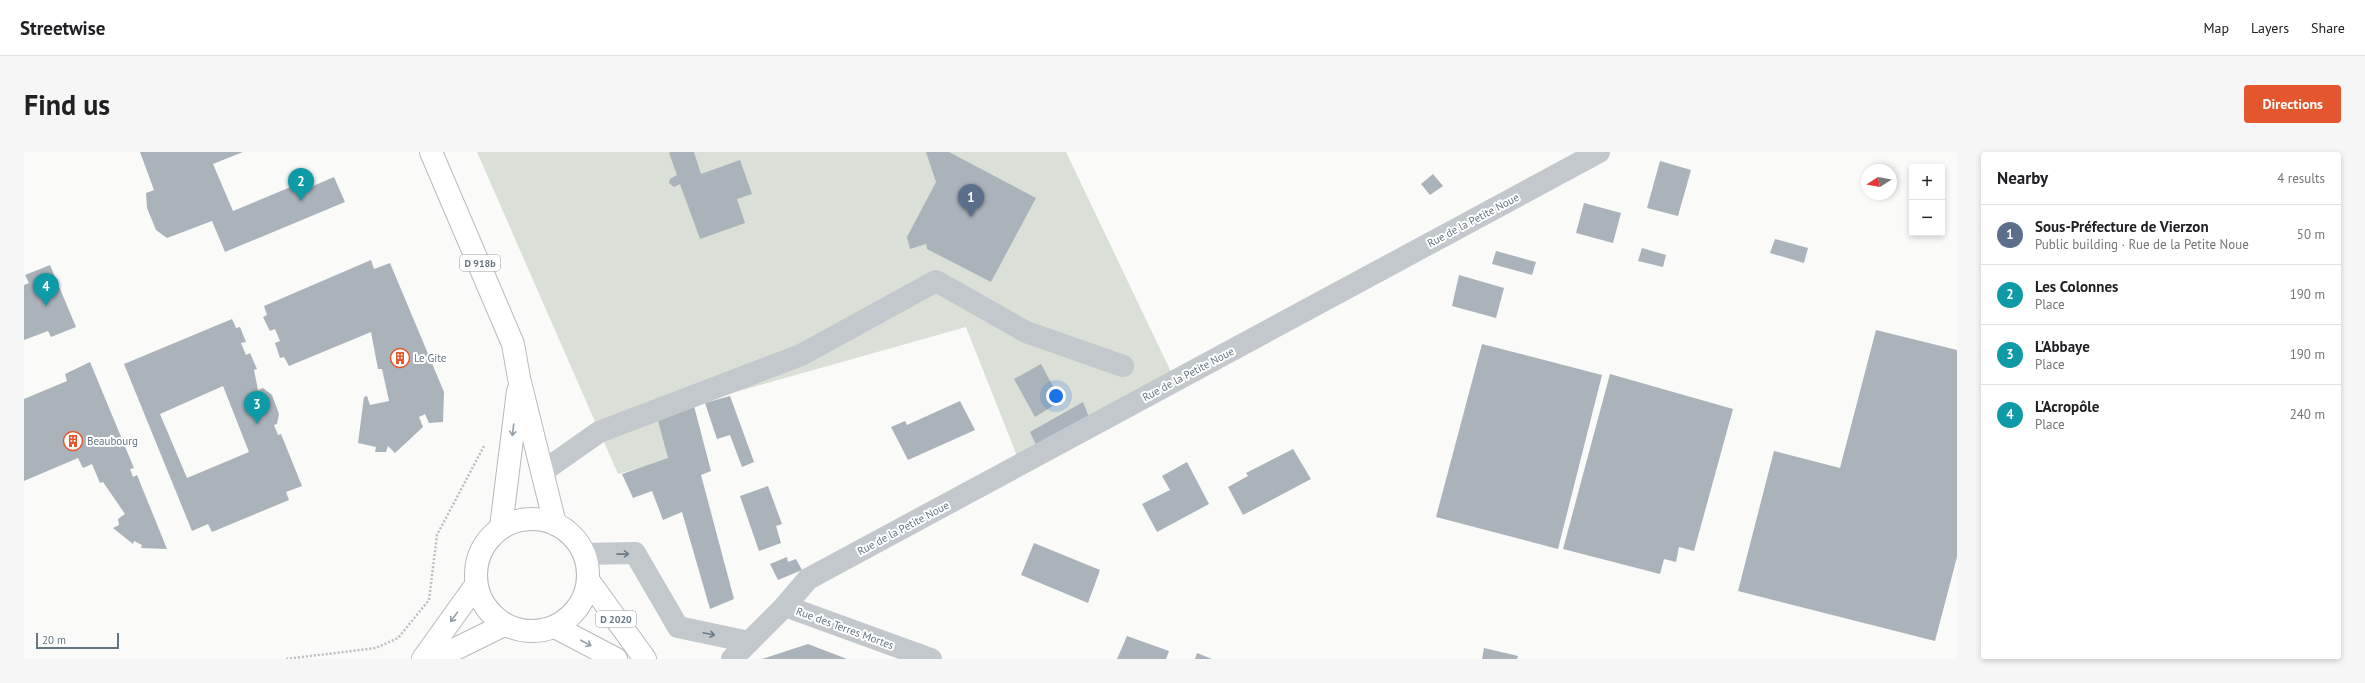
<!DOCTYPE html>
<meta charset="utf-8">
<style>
body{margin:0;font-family:"PT Sans",sans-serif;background:#f6f6f6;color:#202124}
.controls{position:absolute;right:12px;top:12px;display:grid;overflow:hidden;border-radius:4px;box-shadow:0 2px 6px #0003}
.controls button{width:36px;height:36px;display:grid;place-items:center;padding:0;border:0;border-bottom:1px solid #e0e0e0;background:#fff;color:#202124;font:20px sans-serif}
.compass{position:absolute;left:1837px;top:12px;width:36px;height:36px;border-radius:50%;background:#fff;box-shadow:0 2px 6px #0003;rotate:259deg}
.scale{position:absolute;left:12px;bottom:10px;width:83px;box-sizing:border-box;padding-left:4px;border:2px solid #657683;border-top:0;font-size:11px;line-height:14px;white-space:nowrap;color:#657683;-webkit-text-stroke:3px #fff;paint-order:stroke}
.you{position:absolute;left:1032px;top:244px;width:14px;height:14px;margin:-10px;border:3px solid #fff;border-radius:50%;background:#1a73e8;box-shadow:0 0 0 6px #1a73e833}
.badge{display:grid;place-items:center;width:26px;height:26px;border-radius:50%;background:#e4572e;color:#fff;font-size:13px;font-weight:700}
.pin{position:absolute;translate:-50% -33px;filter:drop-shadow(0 1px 2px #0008)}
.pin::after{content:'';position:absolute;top:21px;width:14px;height:12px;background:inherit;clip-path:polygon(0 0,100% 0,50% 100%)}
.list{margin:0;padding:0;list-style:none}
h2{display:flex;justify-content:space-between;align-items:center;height:52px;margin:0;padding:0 16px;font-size:17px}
h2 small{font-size:13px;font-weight:400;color:#757577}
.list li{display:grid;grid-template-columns:26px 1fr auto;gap:12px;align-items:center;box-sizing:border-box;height:60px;padding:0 16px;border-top:1px solid #e0e0e0}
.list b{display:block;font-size:15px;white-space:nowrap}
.list p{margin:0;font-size:13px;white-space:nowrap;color:#757577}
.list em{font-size:13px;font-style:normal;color:#757577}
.map{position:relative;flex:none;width:1933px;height:507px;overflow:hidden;border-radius:4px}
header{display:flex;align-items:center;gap:24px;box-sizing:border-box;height:56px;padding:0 20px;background:#fff;border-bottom:1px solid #e0e0e0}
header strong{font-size:19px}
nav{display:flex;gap:22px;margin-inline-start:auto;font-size:14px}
.intro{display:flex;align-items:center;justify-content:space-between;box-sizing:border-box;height:96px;padding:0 24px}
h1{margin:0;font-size:28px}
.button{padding:10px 18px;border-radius:4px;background:#e4572e;color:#fff;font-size:14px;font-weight:700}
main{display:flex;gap:24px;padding:0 24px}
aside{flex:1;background:#fff;border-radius:4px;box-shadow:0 2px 6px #0003}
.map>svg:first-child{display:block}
</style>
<header>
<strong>Streetwise</strong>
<nav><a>Map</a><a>Layers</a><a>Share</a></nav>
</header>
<div class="intro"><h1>Find us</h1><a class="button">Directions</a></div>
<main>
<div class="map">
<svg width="1933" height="507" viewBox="0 0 1933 507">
<rect width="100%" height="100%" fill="#fafaf8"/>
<!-- green -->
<polygon fill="#dadfd7" points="453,0 1042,0 1148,222 995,309 942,175 634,262 644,308 594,322"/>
<!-- building -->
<g fill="#aab3b9" fill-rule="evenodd">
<polygon points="116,0 219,0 189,12 209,59 269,34 273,41 310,25 321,50 201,100 188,69 143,86 132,78 123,56 122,41 130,38"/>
<polygon points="647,0 670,0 677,22 716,8 728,42 713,47 721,71 676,87 656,32 650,35 645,31 646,27 653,23 645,1"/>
<polygon points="902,0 925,0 1012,46 967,130 903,97 902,92 886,97 883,85 912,30"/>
<polygon points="1636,9 1667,18 1654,64 1623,56"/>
<polygon points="1409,22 1419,34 1406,43 1397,32"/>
<polygon points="1560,51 1597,61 1589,91 1552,81"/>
<polygon points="1751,87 1784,96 1780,111 1746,101"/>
<polygon points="1618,96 1642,103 1639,115 1614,109"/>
<polygon points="1472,99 1512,110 1508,123 1468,112"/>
<polygon points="347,108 350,117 366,111 420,240 419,270 405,271 401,262 395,265 399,275 371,301 364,294 362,300 351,300 352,295 334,291 340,245 343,244 346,253 365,249 358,217 354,217 347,180 265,214 260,205 256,206 251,191 256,189 251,177 246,179 239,165 243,163 240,154"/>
<polygon points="26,113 52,175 27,185 24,179 0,188 0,133 5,131 1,123"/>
<polygon points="1435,123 1480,136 1472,166 1428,154"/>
<path d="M208,167L212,176L216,175L222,190L217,191L222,203L226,201L233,217L230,218L234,238L239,236L248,243L255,262L253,272L250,273L254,283L257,282L278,334L262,340L265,348L188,380L184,372L168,379L100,212ZM199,234L225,300L163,326L136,262Z"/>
<polygon points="1852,178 1933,198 1933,405 1911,489 1714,439 1750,299 1816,316"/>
<polygon points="1458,192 1578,223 1534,397 1412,365"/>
<polygon points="66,210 110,316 106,317 109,325 113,323 143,397 117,396 118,393 110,389 109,392 89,376 95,373 94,367 101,362 79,330 76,331 68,312 59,316 54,306 0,329 0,247 43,229 41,222"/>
<polygon points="1017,212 1037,249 1011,265 990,227"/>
<polygon points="1586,222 1709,257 1670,399 1655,395 1652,410 1640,407 1636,422 1539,397"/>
<polygon points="706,244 730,310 718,315 706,283 693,287 681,251"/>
<polygon points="936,249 951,278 884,308 867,275 881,269 883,273"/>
<polygon points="1059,250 1066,268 1014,297 1006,280"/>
<polygon points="670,254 687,319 677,323 710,447 686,457 658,360 639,368 628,339 609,346 598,322 644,306 633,265"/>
<polygon points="1269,297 1287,327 1219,363 1204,335 1224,324 1222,321"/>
<polygon points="1163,310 1185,352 1133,380 1118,352 1146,338 1138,324"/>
<polygon points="744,334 758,372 752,374 757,391 735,399 716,344"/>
<polygon points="1010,391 1076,418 1064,451 997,423"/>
<polygon points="763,405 764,410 772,407 778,418 754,428 746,412"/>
<polygon points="1103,484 1145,499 1142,507 1093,507"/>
<polygon points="784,492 823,507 738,507"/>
<polygon points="1460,496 1494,504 1493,507 1458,507"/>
<polygon points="1173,501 1188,507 1171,507"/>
</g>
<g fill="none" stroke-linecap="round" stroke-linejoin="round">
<!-- major casing -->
<g stroke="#b5babe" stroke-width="24">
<g id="major">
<polyline points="407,0 489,192 495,226 531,372"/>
<circle cx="508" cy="423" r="56"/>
<polyline points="477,375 494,239"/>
<polyline points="564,428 621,507"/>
<polyline points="531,475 592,507"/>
<polyline points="399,507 452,433"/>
<polyline points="411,507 480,473"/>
</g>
</g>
<!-- path -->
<polyline stroke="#bbbfc2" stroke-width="2.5" stroke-dasharray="2 2" stroke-linecap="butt" points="262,507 352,496 374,486 405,448 413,383 460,294"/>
<!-- minor -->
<g stroke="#c3c8cc" stroke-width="22">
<polyline points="518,320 575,280 777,203 912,129 1002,180 1099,214"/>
<polyline points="560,402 611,401 654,475 725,490"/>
<polyline points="761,454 784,427 1575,0"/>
<polyline points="708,507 761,454 907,507"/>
</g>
<!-- major -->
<use href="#major" stroke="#fff" stroke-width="22"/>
</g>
<!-- one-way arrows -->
<defs><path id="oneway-shaft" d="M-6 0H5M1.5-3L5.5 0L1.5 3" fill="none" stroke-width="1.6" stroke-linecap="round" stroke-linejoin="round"/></defs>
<g stroke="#939fa8">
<use href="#oneway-shaft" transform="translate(489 278) rotate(97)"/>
<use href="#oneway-shaft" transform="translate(430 465) rotate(125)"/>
<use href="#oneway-shaft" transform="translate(562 491) rotate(28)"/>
</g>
<g stroke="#6a7a87">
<use href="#oneway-shaft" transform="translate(599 402) rotate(-1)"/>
<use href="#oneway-shaft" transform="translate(685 482) rotate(12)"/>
</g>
<!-- icons -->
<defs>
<g id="building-ring" transform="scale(1)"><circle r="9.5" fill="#fff" stroke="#e4572e" stroke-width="1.5"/><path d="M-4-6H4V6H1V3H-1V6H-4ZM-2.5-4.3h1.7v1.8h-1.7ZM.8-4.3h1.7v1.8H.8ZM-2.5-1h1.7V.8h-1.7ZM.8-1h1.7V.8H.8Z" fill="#e4572e"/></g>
</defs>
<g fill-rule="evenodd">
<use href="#building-ring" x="376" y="206"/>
<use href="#building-ring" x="49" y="289"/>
</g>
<g text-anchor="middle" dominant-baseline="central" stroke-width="4" stroke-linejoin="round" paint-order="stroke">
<!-- shield labels -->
<g fill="#fff" stroke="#939fa8" stroke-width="1">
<rect x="436" y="103" width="40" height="16" rx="3"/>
<rect x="572" y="459" width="40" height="16" rx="3"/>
</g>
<g font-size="10" font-weight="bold" fill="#657683">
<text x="456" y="111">D 918b</text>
<text x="592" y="467">D 2020</text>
</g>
<!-- street labels -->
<g font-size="11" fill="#657683" stroke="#fff">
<text transform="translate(1449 68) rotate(-28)">Rue de la Petite Noue</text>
<text transform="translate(1164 222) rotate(-28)">Rue de la Petite Noue</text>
<text transform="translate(879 376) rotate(-28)">Rue de la Petite Noue</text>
<text transform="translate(821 476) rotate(20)">Rue des Terres Mortes</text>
</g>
<!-- poi labels -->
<g font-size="11" fill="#657683" stroke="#fff" text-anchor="start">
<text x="390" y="206">Le Gite</text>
<text x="63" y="289">Beaubourg</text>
</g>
</g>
</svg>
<div class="controls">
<button>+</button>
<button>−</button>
</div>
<svg class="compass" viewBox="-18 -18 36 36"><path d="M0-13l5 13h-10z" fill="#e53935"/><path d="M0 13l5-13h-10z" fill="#757577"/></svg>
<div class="scale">20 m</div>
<div class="you"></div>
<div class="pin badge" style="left:947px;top:65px;background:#5c6f8a">1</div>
<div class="pin badge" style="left:277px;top:49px;background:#0f9aa8">2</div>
<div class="pin badge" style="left:233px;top:272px;background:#0f9aa8">3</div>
<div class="pin badge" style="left:22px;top:154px;background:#0f9aa8">4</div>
</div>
<aside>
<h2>Nearby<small>4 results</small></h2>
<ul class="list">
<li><span class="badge" style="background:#5c6f8a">1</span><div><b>Sous-Préfecture de Vierzon</b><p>Public building · Rue de la Petite Noue</p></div><em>50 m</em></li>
<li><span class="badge" style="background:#0f9aa8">2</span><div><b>Les Colonnes</b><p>Place</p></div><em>190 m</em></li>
<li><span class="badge" style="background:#0f9aa8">3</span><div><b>L'Abbaye</b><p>Place</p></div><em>190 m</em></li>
<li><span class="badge" style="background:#0f9aa8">4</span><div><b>L'Acropôle</b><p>Place</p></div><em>240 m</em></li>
</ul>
</aside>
</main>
